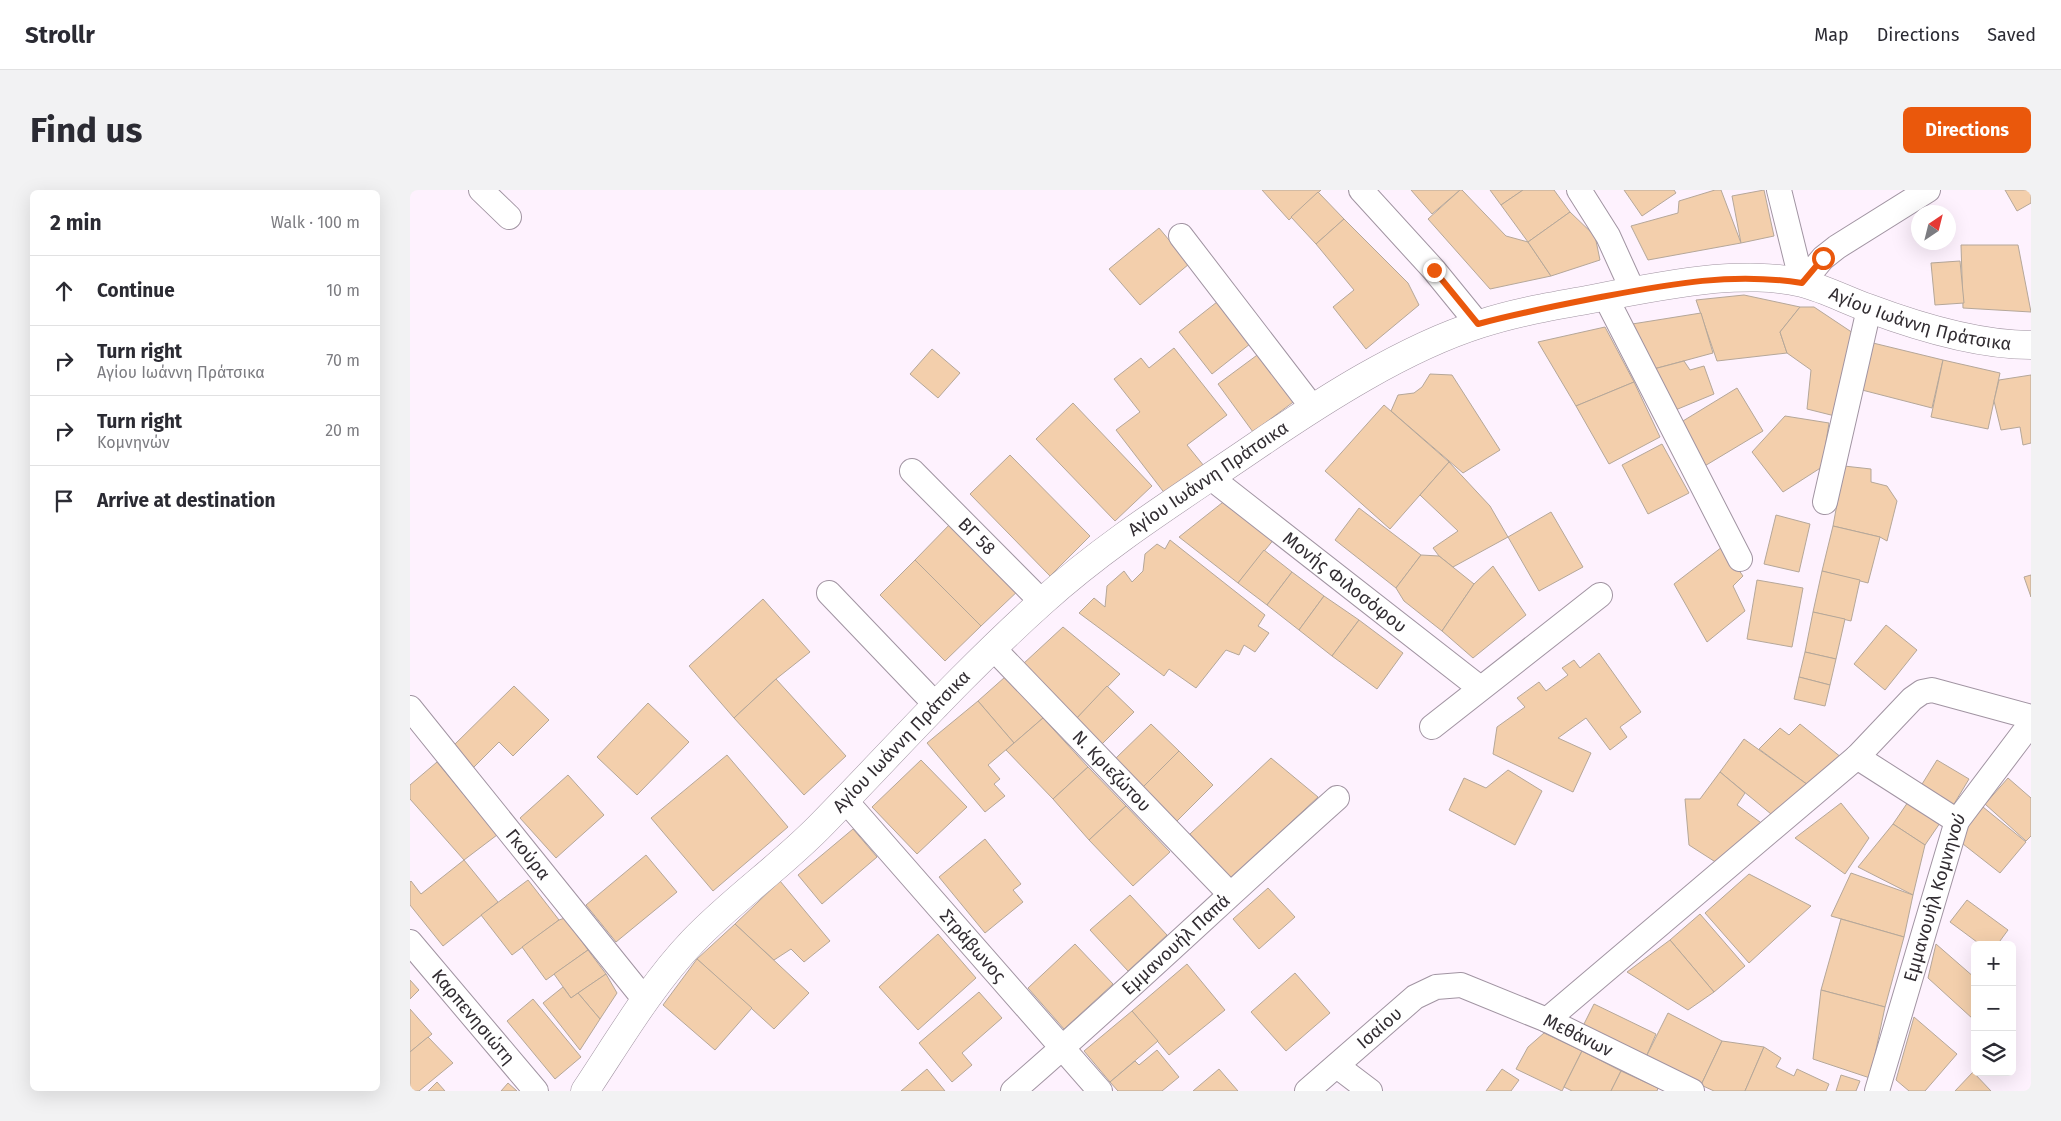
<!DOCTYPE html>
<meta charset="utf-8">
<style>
body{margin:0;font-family:"Fira Sans",sans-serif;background:#f2f2f3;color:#2b2b33}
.controls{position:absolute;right:15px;bottom:15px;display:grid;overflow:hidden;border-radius:8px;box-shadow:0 5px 20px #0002}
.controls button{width:45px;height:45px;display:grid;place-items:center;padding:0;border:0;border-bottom:1px solid #e1e1e2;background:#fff;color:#2b2b33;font:25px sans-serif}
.compass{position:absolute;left:1501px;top:15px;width:45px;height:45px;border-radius:50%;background:#fff;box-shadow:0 5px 20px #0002;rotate:35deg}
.stop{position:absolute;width:15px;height:15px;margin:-11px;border:4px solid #ea580c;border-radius:50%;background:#fff}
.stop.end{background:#ea580c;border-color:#fff;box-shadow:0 1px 5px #0008}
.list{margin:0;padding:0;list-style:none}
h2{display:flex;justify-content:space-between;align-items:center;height:65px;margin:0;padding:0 20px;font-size:21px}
h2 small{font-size:16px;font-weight:400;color:#7c7c81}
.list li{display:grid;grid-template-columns:32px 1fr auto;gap:15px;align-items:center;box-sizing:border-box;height:70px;padding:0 20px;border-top:1px solid #e1e1e2}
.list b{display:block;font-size:19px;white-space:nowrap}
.list p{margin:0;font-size:16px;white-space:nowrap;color:#7c7c81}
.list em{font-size:16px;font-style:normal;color:#7c7c81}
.icon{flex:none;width:28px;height:28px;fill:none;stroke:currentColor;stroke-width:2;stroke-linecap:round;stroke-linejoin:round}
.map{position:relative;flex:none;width:1621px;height:901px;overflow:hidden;border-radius:8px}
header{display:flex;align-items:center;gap:30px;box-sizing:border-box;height:70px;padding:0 25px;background:#fff;border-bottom:1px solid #e1e1e2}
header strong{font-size:24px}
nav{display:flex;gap:28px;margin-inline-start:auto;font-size:18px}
.intro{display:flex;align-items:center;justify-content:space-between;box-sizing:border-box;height:120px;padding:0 30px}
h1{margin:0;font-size:35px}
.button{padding:12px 22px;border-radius:8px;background:#ea580c;color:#fff;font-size:18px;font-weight:700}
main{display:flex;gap:30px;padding:0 30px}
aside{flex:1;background:#fff;border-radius:8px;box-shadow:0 5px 20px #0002}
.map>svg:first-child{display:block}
</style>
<header>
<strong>Strollr</strong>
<nav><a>Map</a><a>Directions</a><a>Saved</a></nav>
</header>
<div class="intro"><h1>Find us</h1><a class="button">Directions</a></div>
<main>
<aside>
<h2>2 min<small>Walk · 100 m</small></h2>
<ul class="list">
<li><svg class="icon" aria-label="ahead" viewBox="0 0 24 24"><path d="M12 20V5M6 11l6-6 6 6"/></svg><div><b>Continue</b></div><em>10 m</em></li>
<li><svg class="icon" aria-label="right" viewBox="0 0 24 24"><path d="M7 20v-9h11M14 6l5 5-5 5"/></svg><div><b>Turn right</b><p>Αγίου Ιωάννη Πράτσικα</p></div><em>70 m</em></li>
<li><svg class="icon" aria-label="right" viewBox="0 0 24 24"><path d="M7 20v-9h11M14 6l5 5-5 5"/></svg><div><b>Turn right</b><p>Κομνηνών</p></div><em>20 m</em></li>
<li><svg class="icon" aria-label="arrive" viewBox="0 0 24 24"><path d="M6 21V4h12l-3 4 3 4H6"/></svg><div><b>Arrive at destination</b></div></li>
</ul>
</aside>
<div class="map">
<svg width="1621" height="901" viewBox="0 0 1621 901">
<rect width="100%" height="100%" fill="#fef2fe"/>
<!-- building -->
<g fill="#f3cfac" stroke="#b5a799">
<polygon points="852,0 911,0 879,30"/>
<polygon points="1001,0 1050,0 1022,24"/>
<polygon points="1050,0 1052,0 1096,46 1118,52 1141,86 1080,99 1018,29"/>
<polygon points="1080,0 1113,0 1091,15"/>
<polygon points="1113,0 1144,0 1160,22 1118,52 1091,15"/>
<polygon points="1214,0 1264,0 1266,3 1232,26"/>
<polygon points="1305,0 1311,0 1331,53 1238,70 1221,36 1268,23 1269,11"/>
<polygon points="1354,0 1364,46 1331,53 1322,6"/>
<polygon points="1595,0 1621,0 1621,13 1607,21"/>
<polygon points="908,2 934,29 906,54 881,27"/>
<polygon points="1160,22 1185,46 1190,70 1141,86 1118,52"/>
<polygon points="934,29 998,93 1009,115 956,159 923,117 944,100 906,54"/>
<polygon points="749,38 779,74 730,115 699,79"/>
<polygon points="1551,55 1608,55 1621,122 1553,118"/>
<polygon points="1550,71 1554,113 1525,115 1521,73"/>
<polygon points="1334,105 1390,117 1370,142 1377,163 1307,171 1286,110"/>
<polygon points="812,108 845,150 802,184 769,142"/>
<polygon points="1390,117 1404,117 1443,143 1425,226 1397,219 1401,180 1377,163 1370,142"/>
<polygon points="1291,123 1303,163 1240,180 1216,135"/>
<polygon points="1195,137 1224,192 1166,216 1128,152"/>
<polygon points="1463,153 1533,170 1522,218 1452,200"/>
<polygon points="764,158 817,225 777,255 794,276 756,305 706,240 730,222 704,189 731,168 739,178"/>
<polygon points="522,159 550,183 528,208 500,184"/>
<polygon points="854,160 890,207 843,242 808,194"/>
<polygon points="1533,170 1590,183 1578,239 1521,227"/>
<polygon points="1274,171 1280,180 1294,176 1304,204 1263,221 1240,180"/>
<polygon points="1020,184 1042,185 1090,260 1053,283 981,221 988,205 1004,203 1012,197"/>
<polygon points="1621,185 1621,253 1613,255 1610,237 1591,240 1584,211 1589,190"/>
<polygon points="1224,192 1250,247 1199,274 1166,216"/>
<polygon points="1327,198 1353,241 1293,277 1268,234"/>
<polygon points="663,213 742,296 705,331 626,249"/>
<polygon points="974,215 1039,272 980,339 915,281"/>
<polygon points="1375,226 1419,233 1412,277 1373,302 1342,262"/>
<polygon points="1252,254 1279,303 1238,324 1212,275"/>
<polygon points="600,265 680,346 640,386 560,304"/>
<polygon points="1039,272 1080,316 1098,347 1043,377 1029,366 1023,358 1048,341 1010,305"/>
<polygon points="1434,276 1461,279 1461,292 1477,296 1487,311 1477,351 1470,347 1423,336"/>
<polygon points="817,309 865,348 828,393 769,347"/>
<polygon points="949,318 1011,365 986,398 925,350"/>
<polygon points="1141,322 1173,377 1129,401 1098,347"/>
<polygon points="1366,325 1400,334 1389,382 1354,374"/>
<polygon points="544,330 611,398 571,436 505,370"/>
<polygon points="1423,336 1470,347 1458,393 1412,381"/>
<polygon points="760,350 855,425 848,436 859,443 845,462 834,455 829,465 816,460 786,498 759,479 754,486 669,423 684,408 695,417 697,396 714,381 722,392 733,381 735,364 747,354 755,359"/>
<polygon points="1312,357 1333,386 1323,396 1335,421 1297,452 1264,394"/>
<polygon points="854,360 882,382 857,415 828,393"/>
<polygon points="1011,365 1029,366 1064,394 1032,441 994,411 986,398"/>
<polygon points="505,370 571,436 535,471 470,405"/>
<polygon points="1083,376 1116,425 1063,468 1032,441 1064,394"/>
<polygon points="1412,381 1450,390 1441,431 1403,422"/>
<polygon points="882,382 914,406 889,440 857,415"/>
<polygon points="1621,385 1621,407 1614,387"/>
<polygon points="1347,390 1393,398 1382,457 1337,449"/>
<polygon points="914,406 949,430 922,466 889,440"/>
<polygon points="353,409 400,462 366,489 324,528 279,476"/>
<polygon points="1403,422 1435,429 1426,469 1395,462"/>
<polygon points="949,430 993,463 967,499 922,466"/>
<polygon points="1476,435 1507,460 1475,500 1444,474"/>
<polygon points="653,437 710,484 665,530 613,474"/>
<polygon points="1395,462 1426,469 1420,495 1389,487"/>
<polygon points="1189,463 1231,522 1210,537 1217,547 1200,560 1176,528 1148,548 1181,563 1163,602 1083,564 1087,537 1115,517 1107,508 1129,492 1136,501 1158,485 1152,478 1164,470 1170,478"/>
<polygon points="595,487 633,528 604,553 568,511"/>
<polygon points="1389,487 1420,495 1415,516 1384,509"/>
<polygon points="366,489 436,566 394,605 324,528"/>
<polygon points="104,496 139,530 103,566 89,552 63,578 42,557"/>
<polygon points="697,496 724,522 691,555 665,530"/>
<polygon points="568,511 604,553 578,575 590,589 584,594 595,606 575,622 517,553"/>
<polygon points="238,513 279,552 227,605 187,567"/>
<polygon points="633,528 678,577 643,609 596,560"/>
<polygon points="741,534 769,561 732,598 705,569"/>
<polygon points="1390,534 1432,568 1398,595 1349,559 1370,538 1379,545"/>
<polygon points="1334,549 1398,595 1361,624 1310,582"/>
<polygon points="769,561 803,595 765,633 732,598"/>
<polygon points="317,565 378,637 303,701 241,628"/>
<polygon points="861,568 908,607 819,690 780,644"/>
<polygon points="511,570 557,617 507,664 462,617"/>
<polygon points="1527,570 1559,589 1541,619 1509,599"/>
<polygon points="27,572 87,645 54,670 0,609 0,595"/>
<polygon points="678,577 716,616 679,650 643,609"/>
<polygon points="1098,580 1132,601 1105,655 1039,620 1054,588 1076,598"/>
<polygon points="1310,582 1335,603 1327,615 1354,635 1307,673 1279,655 1275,609 1290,609"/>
<polygon points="158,585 194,625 146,668 110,628"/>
<polygon points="1598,588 1621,608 1621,646 1616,651 1575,614"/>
<polygon points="1498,612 1530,633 1515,655 1483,634"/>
<polygon points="1431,613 1459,648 1435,684 1385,648"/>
<polygon points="716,616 760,662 723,696 679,650"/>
<polygon points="1573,617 1616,652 1590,683 1553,654 1556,638"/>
<polygon points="1483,634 1515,655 1503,705 1448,677"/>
<polygon points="443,639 467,667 412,714 388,685"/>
<polygon points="575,649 611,694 603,700 613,712 575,743 529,687"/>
<polygon points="236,665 267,702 206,752 176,715"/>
<polygon points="54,670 88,712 33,756 0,715 0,692 1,691 11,704"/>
<polygon points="1441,683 1503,705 1494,747 1421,726"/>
<polygon points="1339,684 1401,716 1339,773 1295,723"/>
<polygon points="118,690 149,730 102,765 71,725"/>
<polygon points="370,691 420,751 394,772 381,759 364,770 325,734"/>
<polygon points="858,698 885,727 849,759 823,729"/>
<polygon points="720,705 757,745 718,781 680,740"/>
<polygon points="1557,710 1598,740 1587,755 1571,755 1540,732"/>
<polygon points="1290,724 1335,776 1304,802 1260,750"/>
<polygon points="155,728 178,760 136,790 112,757 149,730"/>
<polygon points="1431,729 1494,747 1475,817 1411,800"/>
<polygon points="325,734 399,803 364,839 287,769"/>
<polygon points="528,744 566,788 508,840 469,797"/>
<polygon points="1260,750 1304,802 1278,820 1217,782"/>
<polygon points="665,754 703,794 654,839 618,798"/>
<polygon points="1526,754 1565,788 1563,829 1518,788"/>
<polygon points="178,760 196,784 161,808 144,784"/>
<polygon points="287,769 342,818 305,860 253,815"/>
<polygon points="777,774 815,820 759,865 722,821"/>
<polygon points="885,783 920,823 876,861 841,822"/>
<polygon points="196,784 207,803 190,829 168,803"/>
<polygon points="0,790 9,800 0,809"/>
<polygon points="153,797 161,808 168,803 190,829 170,860 133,813"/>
<polygon points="1411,800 1475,817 1460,888 1403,869"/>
<polygon points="569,802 592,828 552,863 562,875 542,892 509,853"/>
<polygon points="123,809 171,867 145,889 97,831"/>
<polygon points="1184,814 1246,844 1236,867 1172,838"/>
<polygon points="0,819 22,844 0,862"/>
<polygon points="722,821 748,851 700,892 674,861"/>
<polygon points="1258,823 1312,851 1291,895 1236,867"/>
<polygon points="1504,827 1547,864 1515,901 1499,901 1486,890"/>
<polygon points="1134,843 1172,861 1152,901 1106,879 1118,857"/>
<polygon points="18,847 43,873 9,901 0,901 0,862"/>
<polygon points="1312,851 1354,857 1335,901 1304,901 1291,895"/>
<polygon points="1354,857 1371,868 1366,877 1384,886 1387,879 1419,894 1416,901 1335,901"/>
<polygon points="747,860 769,887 752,901 708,901 700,892 725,871 729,875"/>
<polygon points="1172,861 1211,881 1201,901 1162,901 1154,897"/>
<polygon points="517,879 535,901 491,901"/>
<polygon points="809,879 828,901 783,901"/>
<polygon points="1092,879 1109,890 1101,901 1076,901"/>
<polygon points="1211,881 1248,898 1247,901 1201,901"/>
<polygon points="1563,882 1581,901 1545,901"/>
<polygon points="1431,885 1450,891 1446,901 1426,901"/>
<polygon points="27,892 35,901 18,901"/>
<polygon points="98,893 107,901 91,901"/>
</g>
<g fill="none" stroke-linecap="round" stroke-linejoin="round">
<!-- street casing -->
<g stroke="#a194a2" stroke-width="26">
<g id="street">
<polyline points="71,0 99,27"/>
<polyline points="951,0 1024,80 1068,134"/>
<polyline points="1169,0 1198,46 1223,101"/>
<polyline points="1369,0 1392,93"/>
<polyline points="771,46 903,218"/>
<polyline points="1392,93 1413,68 1427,57 1518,0"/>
<polyline points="1195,106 1330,369"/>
<path id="s1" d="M502,281L632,412"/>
<path id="s2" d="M800,287L1070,498"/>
<polyline points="1415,312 1459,119"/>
<polyline points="419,403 527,516"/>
<path id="s3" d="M583,458L820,704"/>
<path id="s4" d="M0,518L235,810"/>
<polyline points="1022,537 1190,405"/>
<polyline points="1447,567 1547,631"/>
<path id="s5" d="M435,610L690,901"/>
<path id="s6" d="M0,752L126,901"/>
<polyline points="1137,830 1447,567 1502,509 1512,502 1522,500 1621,527"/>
<polyline points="927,876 960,901"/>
<path id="s7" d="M603,901C713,806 818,705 927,608"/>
<path id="s8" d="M897,901L1005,807L1026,797L1051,795L1137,830L1282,901"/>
<path id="s9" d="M1467,901L1547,631L1621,533"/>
</g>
</g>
<!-- secondary casing -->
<g stroke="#a194a2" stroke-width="29">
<g id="secondary">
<path id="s10" d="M175,901C209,850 241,795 283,751C324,708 373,675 414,632C486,558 555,481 632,412C697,353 773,306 846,256C912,211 994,158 1070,134C1106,122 1144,116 1182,109C1222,101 1263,93 1304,89C1333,87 1363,86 1392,93C1415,99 1436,110 1458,118C1506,136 1570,155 1621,155"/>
</g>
</g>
<!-- street -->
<use href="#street" stroke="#fff" stroke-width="24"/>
<!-- secondary -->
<use href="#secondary" stroke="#fff" stroke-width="28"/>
</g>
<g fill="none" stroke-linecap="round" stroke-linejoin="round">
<!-- route -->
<path stroke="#ea580c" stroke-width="6" d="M1024,80L1068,134C1108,123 1150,115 1191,107C1260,94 1322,82 1392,93L1413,68"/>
</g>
<g text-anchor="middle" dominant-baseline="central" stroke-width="4.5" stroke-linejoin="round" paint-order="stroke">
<!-- street labels -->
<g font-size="18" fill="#322d32" stroke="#fef2fe">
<text stroke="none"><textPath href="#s10" startOffset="1644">Αγίου Ιωάννη Πράτσικα</textPath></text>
<text stroke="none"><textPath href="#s10" startOffset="879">Αγίου Ιωάννη Πράτσικα</textPath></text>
<text stroke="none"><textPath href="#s1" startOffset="92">ΒΓ 58</textPath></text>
<text stroke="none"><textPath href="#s2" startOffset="171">Μονής Φιλοσόφου</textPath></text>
<text stroke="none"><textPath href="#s10" startOffset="474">Αγίου Ιωάννη Πράτσικα</textPath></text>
<text stroke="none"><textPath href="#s3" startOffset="171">Ν. Κριεζώτου</textPath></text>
<text stroke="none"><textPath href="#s4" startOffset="188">Γκούρα</textPath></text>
<text stroke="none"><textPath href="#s9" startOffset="202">Εμμανουήλ Κομνηνού</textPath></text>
<text stroke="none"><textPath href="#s7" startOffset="219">Εμμανουήλ Παπά</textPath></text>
<text stroke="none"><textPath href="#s5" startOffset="194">Στράβωνος</textPath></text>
<text stroke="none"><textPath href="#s6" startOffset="98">Καρπενησιώτη</textPath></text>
<text stroke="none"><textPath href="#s8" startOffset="96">Ισαίου</textPath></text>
<text stroke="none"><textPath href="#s8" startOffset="319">Μεθάνων</textPath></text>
</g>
</g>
</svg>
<div class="controls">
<button>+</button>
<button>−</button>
<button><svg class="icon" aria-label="layers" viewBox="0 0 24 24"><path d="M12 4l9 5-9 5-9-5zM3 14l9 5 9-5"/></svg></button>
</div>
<svg class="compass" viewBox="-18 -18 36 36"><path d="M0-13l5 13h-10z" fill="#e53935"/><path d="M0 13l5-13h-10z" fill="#7c7c81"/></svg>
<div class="stop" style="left:1413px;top:68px"></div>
<div class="stop end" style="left:1024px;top:80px"></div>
</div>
</main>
